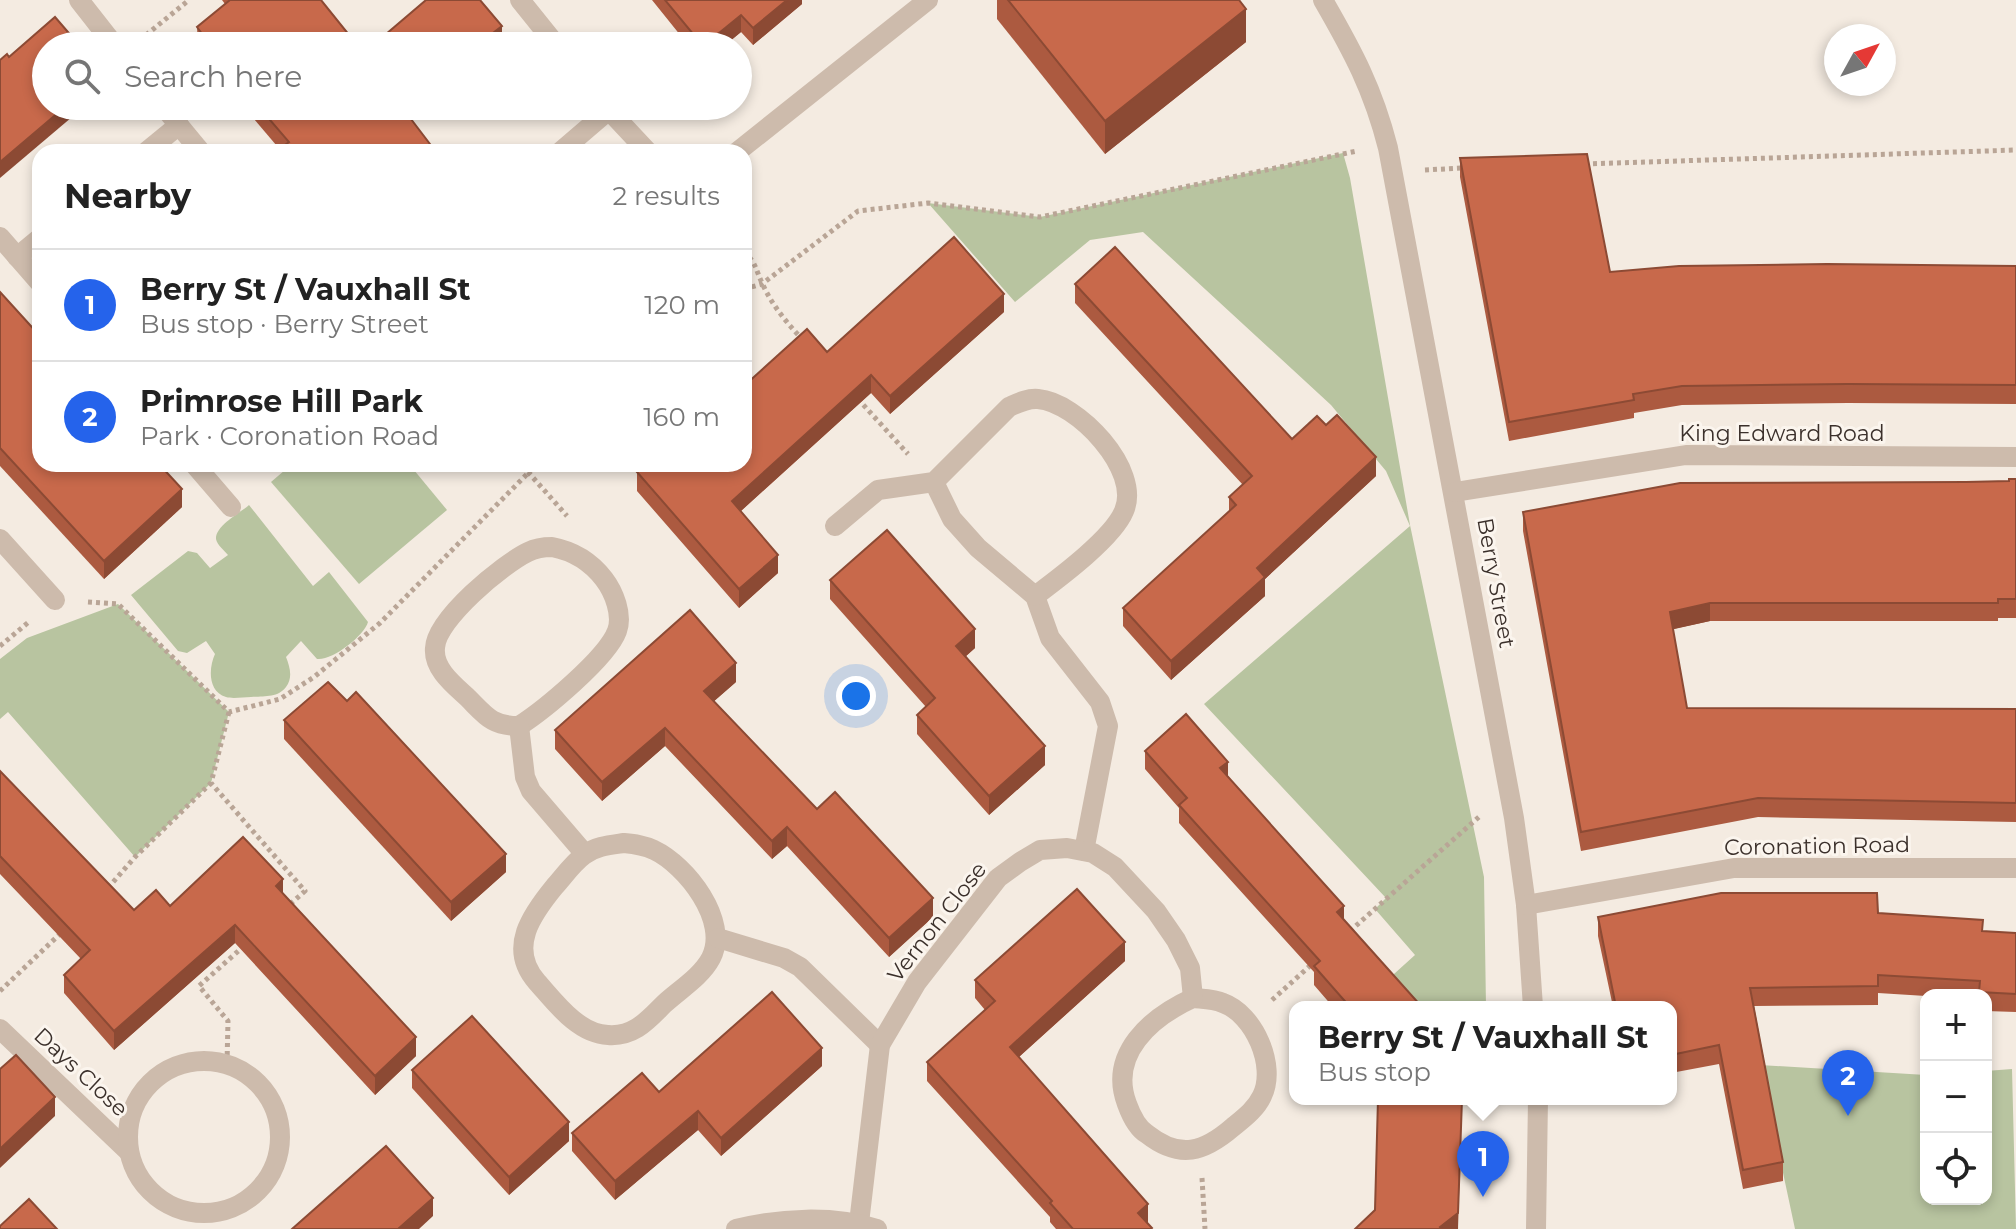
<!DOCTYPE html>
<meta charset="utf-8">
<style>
body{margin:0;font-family:Montserrat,sans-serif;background:#f6f6f6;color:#222}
.controls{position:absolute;right:24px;bottom:24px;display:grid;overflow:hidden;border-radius:16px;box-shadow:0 4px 12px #0003}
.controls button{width:72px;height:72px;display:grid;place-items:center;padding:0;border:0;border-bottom:2px solid #e0e0e0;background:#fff;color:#222;font:40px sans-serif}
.compass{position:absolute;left:1824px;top:24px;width:72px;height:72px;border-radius:50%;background:#fff;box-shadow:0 4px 12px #0003;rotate:50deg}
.you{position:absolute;left:856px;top:696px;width:28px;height:28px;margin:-20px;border:6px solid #fff;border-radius:50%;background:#1a73e8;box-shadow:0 0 0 12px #1a73e833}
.badge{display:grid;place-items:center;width:52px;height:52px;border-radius:50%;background:#2563eb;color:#fff;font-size:26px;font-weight:700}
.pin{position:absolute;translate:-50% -66px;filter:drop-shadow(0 2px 4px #0008)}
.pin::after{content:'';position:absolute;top:42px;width:28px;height:24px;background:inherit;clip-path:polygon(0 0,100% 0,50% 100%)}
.popup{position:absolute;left:1289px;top:1001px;width:388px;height:104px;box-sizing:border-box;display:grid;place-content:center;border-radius:16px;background:#fff;filter:drop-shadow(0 2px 6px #0005);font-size:26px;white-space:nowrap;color:#767676}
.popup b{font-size:30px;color:#222}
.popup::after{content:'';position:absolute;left:50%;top:100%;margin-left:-16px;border:16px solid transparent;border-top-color:#fff}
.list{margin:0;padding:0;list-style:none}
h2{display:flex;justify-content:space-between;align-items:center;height:104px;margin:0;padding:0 32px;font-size:34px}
h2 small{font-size:26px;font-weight:400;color:#767676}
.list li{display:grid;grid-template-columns:52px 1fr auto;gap:24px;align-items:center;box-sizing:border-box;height:112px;padding:0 32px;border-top:2px solid #e0e0e0}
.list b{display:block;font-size:30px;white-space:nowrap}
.list p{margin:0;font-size:26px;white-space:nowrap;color:#767676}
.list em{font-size:26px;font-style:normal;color:#767676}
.icon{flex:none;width:44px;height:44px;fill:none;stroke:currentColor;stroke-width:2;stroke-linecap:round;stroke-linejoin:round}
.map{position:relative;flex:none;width:2016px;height:1229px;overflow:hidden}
.search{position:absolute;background:#fff;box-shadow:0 4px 12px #0003;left:32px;top:32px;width:720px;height:88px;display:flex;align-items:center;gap:20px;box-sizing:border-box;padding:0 28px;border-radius:44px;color:#767676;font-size:30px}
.panel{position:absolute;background:#fff;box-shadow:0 4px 12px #0003;left:32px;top:144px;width:720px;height:328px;border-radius:24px}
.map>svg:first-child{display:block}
</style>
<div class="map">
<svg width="2016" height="1229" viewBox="0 0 2016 1229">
<rect width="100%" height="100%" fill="#f4ebe1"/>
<!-- green -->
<g fill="#b8c4a0">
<polygon points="1343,153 1350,178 1410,525 1484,877 1486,1007 1405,1007 1384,983 1415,955 1375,909 1386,898 1204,704 1410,526 1386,471 1331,405 1143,232 1090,240 1015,302 928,203 1040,217"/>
<polygon points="292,464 409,464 447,510 359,584 271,482"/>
<path d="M249,505L313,586L329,572L368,622C364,636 332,661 317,659L301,641L286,657C290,667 293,678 286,687C278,698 263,696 251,697C243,697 233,699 226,697C207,691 209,667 215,654L206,641L187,653L178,651L131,595L188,551L197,553L210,568L228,555C225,551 217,545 216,539C215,526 240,513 249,505Z"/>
<polygon points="118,604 229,712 211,783 135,857 8,712 0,719 0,659 27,638"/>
<polygon points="1760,1065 1926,1075 1926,1199 1986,1199 1986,1071 2012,1069 2016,1229 1795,1229"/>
</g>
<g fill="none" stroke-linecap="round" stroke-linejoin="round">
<!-- path -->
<g stroke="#b9a596" stroke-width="5" stroke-dasharray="4 4" stroke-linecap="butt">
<polyline points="146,35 189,0"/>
<polyline points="1585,164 2016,150"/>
<polyline points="1425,170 1463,168"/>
<path d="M744,251C758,266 755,269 763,285C772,305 787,323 802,339"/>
<polyline points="744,289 762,284 858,211 928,203 1040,217 1357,151"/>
<polyline points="858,399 908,454"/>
<polyline points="528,472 567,516"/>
<polyline points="88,602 118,604 229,712 280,699 314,677 380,623 537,464"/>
<polyline points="0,646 30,621"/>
<polyline points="229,712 211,783 305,891 288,906"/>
<polyline points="108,888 135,857 211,783"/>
<polyline points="1350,931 1480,816"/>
<polyline points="0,991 63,931"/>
<polyline points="1272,1000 1312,964"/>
<polyline points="227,1063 228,1021 199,986 245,945"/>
<polyline points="1202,1178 1205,1229"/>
</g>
<!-- minor -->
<g stroke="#cdbbac" stroke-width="20">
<polyline points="79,0 115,46"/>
<polyline points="520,0 557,46"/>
<path d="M1323,0C1353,52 1373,89 1388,148L1514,818L1526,905L1533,1007"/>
<polyline points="163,106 201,152"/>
<polyline points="605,106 648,152"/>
<polyline points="146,152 179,125"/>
<polyline points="560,152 609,110"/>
<polyline points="737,152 928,0"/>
<polyline points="0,237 40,283"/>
<polyline points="17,257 40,238"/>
<polyline points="194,464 231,507"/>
<polyline points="934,482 952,519 978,548 1035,596 1050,638 1100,702 1108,726 1084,851"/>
<polyline points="1455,492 1686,455 2016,457"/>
<path d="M835,526L878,490L934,482L1009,407C1018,403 1027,398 1038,399C1077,402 1142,470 1124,511C1113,538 1059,578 1035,596"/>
<polyline points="0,539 55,600"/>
<path d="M552,547C573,551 591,562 604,579C614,592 623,615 617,631C607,658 544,710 519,726C492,726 486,716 468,698C454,685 433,669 435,648C436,619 503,564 528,552C536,548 544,547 552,547Z"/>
<polyline points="519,726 525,777 531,791 585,854"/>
<path d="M624,843C634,844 644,845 654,850C686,865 730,921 711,958C701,977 679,990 664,1004C648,1020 634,1037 608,1035C578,1034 555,1002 537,982C507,948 532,914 555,886C564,876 573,863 584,855C596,846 610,845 624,843Z"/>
<polyline points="1526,905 1734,868 2016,868"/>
<polyline points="718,938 784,958 800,967 880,1045"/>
<path d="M1193,998C1202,999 1214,999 1223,1003C1254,1014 1277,1066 1262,1096C1256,1109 1244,1118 1233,1127C1204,1152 1180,1160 1147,1134C1137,1128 1131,1115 1127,1104C1108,1054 1151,1017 1193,998Z"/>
<polyline points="0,1029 128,1151"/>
<circle cx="204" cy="1137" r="76"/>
<polyline points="859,1223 880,1045 917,982 998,878 1020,862 1040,850 1067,848 1093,853 1115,867 1156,911 1176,940 1190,968 1193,998"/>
<path d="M736,1229C780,1218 833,1215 877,1229"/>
<polyline points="1536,1229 1538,1099"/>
</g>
</g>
<!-- wall -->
<g fill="#ac5a40">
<polygon points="222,0 321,0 358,46 198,46 197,27 225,4"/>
<polygon points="652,0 802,0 802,4 753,45 741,32 724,46 689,46"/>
<polygon points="997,0 1239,0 1246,42 1105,154 997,19"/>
<polygon points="243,106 401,106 436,152 282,152"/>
<polygon points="492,106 507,106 498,114"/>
<polygon points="1460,158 1610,272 2016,266 2016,404 1848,403 1682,405 1634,413 1634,418 1509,441 1460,177"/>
<polygon points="1075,284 1292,439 1376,476 1265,579 1265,596 1171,680 1123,626 1123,608 1229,512 1229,497 1243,485 1075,303"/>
<polygon points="0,292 182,507 104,579 0,466"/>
<polygon points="1004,312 890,414 871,393 741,511 778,573 739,608 637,491 637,472 827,352"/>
<polygon points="2016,479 2016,618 1998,618 1998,621 1710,621 1673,629 1687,708 2016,709 2016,822 1758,817 1581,851 1523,531 1523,512 2009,481"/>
<polygon points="830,580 975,648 966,656 1045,765 989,815 917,734 917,715 926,707 830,599"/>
<polygon points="736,682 714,701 817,809 933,917 889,957 787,846 772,859 665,746 602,801 555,749 555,730"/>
<polygon points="284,720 506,872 451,921 284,739"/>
<polygon points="1145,751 1228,776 1344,920 1422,1007 1333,1007 1314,985 1314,972 1179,823 1179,808 1145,769"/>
<polygon points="0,771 134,910 283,893 416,1056 375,1095 235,943 114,1050 64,993 64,975 81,959 0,874"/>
<polygon points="1878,913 1983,931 2016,933 2016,1012 1986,1011 1986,995 1926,995 1926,996 1878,993 1878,1005 1754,1006 1783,1162 1783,1181 1743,1189 1719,1064 1671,1073 1671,1007 1613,1007 1598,936 1598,917"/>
<polygon points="1125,961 1019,1057 1152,1229 1056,1229 1050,1222 1050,1217 927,1081 927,1062 985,1010 975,998 975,980"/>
<polygon points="822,1066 721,1156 698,1130 615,1200 572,1151 572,1133"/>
<polygon points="412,1070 569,1141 509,1195 412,1088"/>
</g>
<!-- shaded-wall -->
<g fill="#8c4a34">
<polygon points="787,0 802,0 802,4 753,45 753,28"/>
<polygon points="1246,9 1246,42 1105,154 1105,121"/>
<polygon points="741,15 741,32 724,46 703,46"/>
<polygon points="502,26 502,44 500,46 493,33"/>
<polygon points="66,106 85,106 0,178 0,162"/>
<polygon points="498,106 507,106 498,114"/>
<polygon points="1004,294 1004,312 890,414 890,396"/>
<polygon points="871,375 871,393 732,519 732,501"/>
<polygon points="1376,457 1376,476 1265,579 1265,596 1171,680 1171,661 1257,568"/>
<polygon points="182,489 182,507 104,579 104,561"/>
<polygon points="778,555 778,573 739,608 739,589"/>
<polygon points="1710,603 1710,621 1670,630 1670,612"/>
<polygon points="975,629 975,648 956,665 956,646"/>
<polygon points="736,663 736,682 704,710 704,691"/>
<polygon points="665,728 665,746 602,801 602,782"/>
<polygon points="1045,746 1045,765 989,815 989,796"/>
<polygon points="1228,762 1228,780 1220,768"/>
<polygon points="787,827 787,846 772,859 772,841"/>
<polygon points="506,854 506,872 451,921 451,902"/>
<polygon points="283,879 283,898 276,886"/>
<polygon points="933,898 933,917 889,957 889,938"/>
<polygon points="1344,906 1344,924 1337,912"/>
<polygon points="235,925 235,943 114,1050 114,1031"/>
<polygon points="1125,942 1125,961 1010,1065 1010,1047"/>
<polygon points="416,1037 416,1056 375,1095 375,1076"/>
<polygon points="822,1048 822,1066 721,1156 721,1138"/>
<polygon points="55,1097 55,1116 0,1168 0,1149"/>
<polygon points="1462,1099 1458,1229 1440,1229"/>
<polygon points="698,1111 698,1130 615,1200 615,1181"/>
<polygon points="569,1122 569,1141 509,1195 509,1177"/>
<polygon points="433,1198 433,1216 419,1229 398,1229"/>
<polygon points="1148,1204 1148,1223 1138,1213"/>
</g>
<!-- building -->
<g fill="#c8694b" stroke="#8c4a34" stroke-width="2">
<polygon points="230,0 321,0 358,46 211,46 197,27"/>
<polygon points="426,0 480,0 502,26 493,33 502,46 372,46"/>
<polygon points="665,0 787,0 753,28 741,15 703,46"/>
<polygon points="1008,0 1239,0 1246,9 1105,121"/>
<polygon points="55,17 80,46 46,46 46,106 66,106 0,162 0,60 7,54 9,57"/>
<polygon points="258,106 401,106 436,152 291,152 285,145 289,142"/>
<polygon points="1587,154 1610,272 1679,266 1827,264 2016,266 2016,385 1848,384 1682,386 1633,394 1634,400 1509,422 1460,158"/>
<polygon points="954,237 1004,294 890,396 871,375 732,501 778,555 739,589 637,472 646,464 744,464 744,386 807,329 827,352"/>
<polygon points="1115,247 1292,439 1317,416 1326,425 1337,415 1376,457 1257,568 1265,577 1171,661 1123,608 1236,505 1229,497 1252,476 1075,284"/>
<polygon points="0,292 40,336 40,464 159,464 182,489 104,561 0,448"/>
<polygon points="2009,479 2016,479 2016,599 1998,599 1998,603 1710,603 1670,612 1687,708 2016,709 2016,803 1758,798 1581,832 1523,512 1680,483 1966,482 2009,481"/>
<polygon points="887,530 975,629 956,646 1045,746 989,796 917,715 935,698 830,580"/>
<polygon points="690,610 736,663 704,691 817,809 835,792 933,898 889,938 787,827 772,841 665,728 602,782 555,730"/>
<polygon points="328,682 347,701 356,692 506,854 451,902 284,720"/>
<polygon points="1186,714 1228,762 1220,768 1344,906 1337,912 1422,1007 1350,1007 1314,966 1320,961 1179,805 1187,798 1145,751"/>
<polygon points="0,771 134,910 156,890 170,906 243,837 283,879 276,886 416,1037 375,1076 235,925 114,1031 64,975 90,950 0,856"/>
<polygon points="1077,889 1125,942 1010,1047 1148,1204 1138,1213 1152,1228 1151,1229 1073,1229 1050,1203 1052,1201 927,1062 995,1001 975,980"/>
<polygon points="1721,893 1877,893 1878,913 1983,920 1982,931 2016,933 2016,994 1979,992 1980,981 1878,975 1878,986 1750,988 1783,1162 1743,1170 1719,1045 1671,1055 1671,1007 1616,1007 1598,917"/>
<polygon points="772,992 822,1048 721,1138 698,1111 615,1181 572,1133 642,1073 659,1092"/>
<polygon points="472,1016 569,1122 509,1177 412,1070"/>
<polygon points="16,1055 55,1097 0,1149 0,1069"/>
<polygon points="1378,1099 1462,1099 1458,1213 1440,1227 1442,1229 1355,1229 1375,1210"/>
<polygon points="386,1146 433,1198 398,1229 292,1229"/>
<polygon points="29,1199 57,1229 0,1229 0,1226"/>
</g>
<g text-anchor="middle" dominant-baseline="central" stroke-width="6" stroke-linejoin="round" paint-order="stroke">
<!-- street labels -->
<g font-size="22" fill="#3b302b" stroke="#fbf5ee">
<text x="1782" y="433">King Edward Road</text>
<text transform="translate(1496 583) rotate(80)">Berry Street</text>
<text transform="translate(1817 846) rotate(-1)">Coronation Road</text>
<text transform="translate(937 922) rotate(-52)">Vernon Close</text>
<text transform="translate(81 1072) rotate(43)">Days Close</text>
</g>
</g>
</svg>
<div class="controls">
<button>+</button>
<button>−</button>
<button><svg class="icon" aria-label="locate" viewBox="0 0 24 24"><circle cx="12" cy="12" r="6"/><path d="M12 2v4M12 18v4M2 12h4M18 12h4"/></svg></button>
</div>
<svg class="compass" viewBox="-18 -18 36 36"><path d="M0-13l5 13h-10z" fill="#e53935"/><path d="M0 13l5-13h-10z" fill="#767676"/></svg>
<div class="you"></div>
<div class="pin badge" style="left:1483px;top:1197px">1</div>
<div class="popup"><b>Berry St / Vauxhall St</b>Bus stop</div>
<div class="pin badge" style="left:1848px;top:1116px">2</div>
<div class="search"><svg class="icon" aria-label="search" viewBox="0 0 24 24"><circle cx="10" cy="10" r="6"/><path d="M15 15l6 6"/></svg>Search here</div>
<section class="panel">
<h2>Nearby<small>2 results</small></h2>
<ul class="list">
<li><span class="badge">1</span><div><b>Berry St / Vauxhall St</b><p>Bus stop · Berry Street</p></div><em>120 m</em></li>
<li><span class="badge">2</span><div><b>Primrose Hill Park</b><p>Park · Coronation Road</p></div><em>160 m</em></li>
</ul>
</section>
</div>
